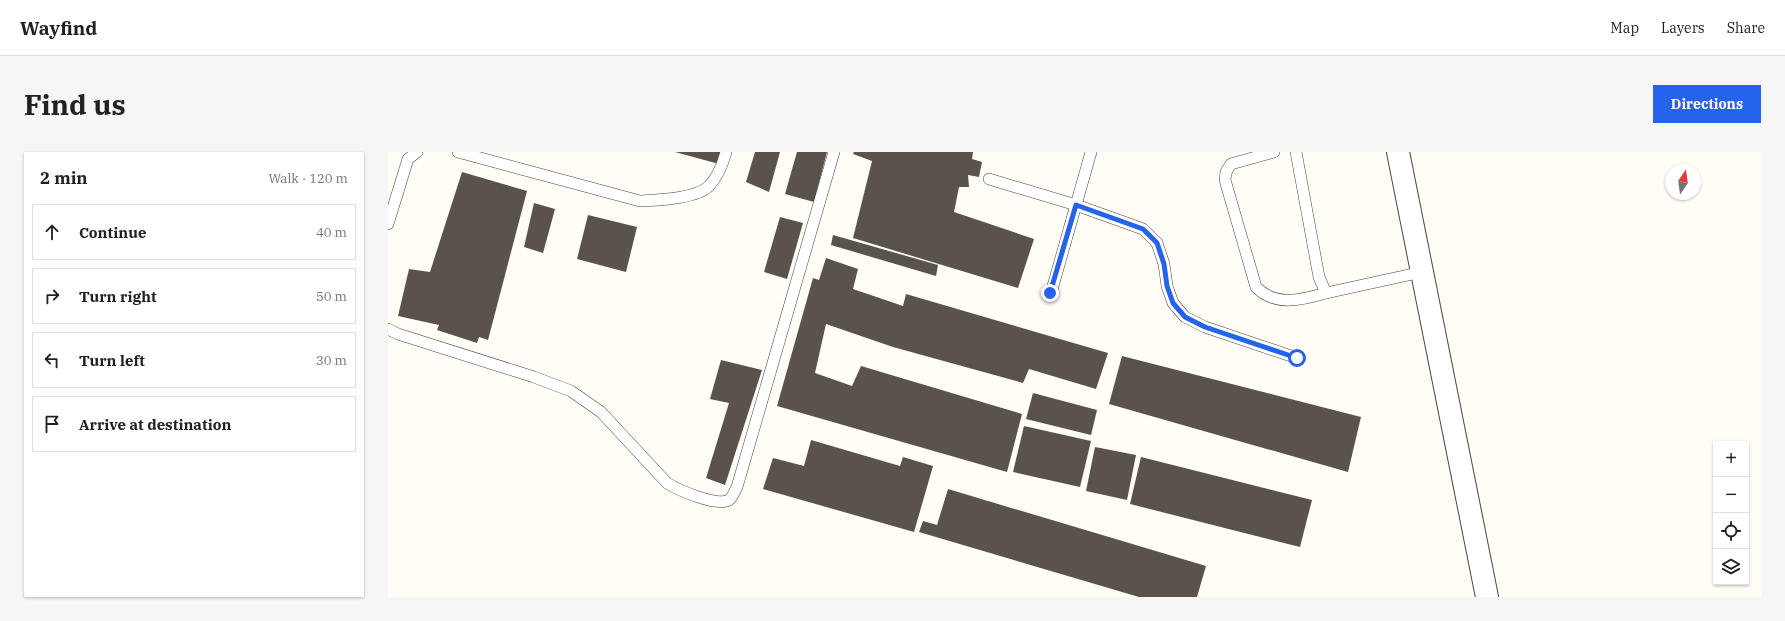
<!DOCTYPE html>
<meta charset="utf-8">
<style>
body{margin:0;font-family:"IBM Plex Serif",serif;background:#f6f6f6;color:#202124}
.controls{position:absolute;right:12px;bottom:12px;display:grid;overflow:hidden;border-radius:0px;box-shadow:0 1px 3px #0004}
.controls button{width:36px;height:36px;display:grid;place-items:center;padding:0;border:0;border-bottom:1px solid #e0e0e0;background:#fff;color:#202124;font:20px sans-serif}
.compass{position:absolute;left:1277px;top:12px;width:36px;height:36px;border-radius:50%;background:#fff;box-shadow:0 1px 3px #0004;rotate:13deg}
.stop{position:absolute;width:12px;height:12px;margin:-9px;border:3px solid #2563eb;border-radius:50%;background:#fff}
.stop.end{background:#2563eb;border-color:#fff;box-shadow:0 1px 4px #0008}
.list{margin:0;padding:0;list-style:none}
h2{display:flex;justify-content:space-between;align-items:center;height:52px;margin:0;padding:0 16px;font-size:17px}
h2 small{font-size:13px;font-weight:400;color:#757577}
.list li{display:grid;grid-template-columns:26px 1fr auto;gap:12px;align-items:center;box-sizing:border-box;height:56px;margin:0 8px 8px;padding:0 8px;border:1px solid #e0e0e0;border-radius:0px}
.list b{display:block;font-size:15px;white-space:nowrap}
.list em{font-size:13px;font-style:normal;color:#757577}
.icon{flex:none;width:22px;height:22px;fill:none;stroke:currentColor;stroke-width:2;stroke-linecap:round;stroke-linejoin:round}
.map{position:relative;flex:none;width:1373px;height:445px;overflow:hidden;border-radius:0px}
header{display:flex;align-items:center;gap:24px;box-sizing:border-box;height:56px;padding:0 20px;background:#fff;border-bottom:1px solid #e0e0e0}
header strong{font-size:19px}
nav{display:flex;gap:22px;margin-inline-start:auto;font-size:14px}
.intro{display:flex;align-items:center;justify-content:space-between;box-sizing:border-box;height:96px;padding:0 24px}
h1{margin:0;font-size:28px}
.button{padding:10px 18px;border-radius:0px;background:#2563eb;color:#fff;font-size:14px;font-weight:700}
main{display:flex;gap:24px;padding:0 24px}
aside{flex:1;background:#fff;border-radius:0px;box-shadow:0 1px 3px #0004}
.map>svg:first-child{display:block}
</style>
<header>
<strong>Wayfind</strong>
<nav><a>Map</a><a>Layers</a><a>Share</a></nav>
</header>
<div class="intro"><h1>Find us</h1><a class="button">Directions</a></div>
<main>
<aside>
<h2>2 min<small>Walk · 120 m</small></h2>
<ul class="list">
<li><svg class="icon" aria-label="ahead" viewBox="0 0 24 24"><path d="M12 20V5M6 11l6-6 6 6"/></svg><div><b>Continue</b></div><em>40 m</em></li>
<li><svg class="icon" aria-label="right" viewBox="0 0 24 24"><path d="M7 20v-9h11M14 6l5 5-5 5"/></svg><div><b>Turn right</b></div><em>50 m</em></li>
<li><svg class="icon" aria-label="left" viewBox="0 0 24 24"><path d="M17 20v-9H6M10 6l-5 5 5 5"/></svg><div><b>Turn left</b></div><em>30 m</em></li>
<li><svg class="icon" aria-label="arrive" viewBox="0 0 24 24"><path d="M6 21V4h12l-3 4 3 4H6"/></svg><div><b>Arrive at destination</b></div></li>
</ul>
</aside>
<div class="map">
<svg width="1373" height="445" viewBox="0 0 1373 445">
<rect width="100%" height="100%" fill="#fffdf5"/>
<!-- building -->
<g fill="#5a524d">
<polygon points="287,0 334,0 331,12"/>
<polygon points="367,0 392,0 381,40 358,30"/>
<polygon points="409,0 439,0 426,50 397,42"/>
<polygon points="466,0 585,0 584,7 594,10 591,25 580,23 581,35 571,35 566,60 646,87 630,136 465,86 484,9 465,2"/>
<polygon points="74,20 139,39 100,188 91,185 89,191 49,178 51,173 10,164 21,117 42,120"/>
<polygon points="146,51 167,57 155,101 136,95"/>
<polygon points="200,63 249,75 238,120 189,107"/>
<polygon points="392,65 415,71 399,127 376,120"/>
<polygon points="445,83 550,113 548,124 443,93"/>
<polygon points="438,106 470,117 465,137 515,154 518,142 720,201 708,237 641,217 635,231 505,195 438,172 427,221 464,234 473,214 634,262 619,320 389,254 425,126 431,128"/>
<polygon points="734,204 973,265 960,320 721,252"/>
<polygon points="333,208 374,218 337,333 318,326 341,251 322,247"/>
<polygon points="645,241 709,258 703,283 638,267"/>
<polygon points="636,274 703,289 692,335 625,320"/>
<polygon points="423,288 512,314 515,305 545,314 526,380 375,337 385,306 416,314"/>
<polygon points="707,295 748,303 739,348 698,339"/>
<polygon points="753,305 924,348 912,395 742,352"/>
<polygon points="560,337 818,414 809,445 751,445 531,380 535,369 549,373"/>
</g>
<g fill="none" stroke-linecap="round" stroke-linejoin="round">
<!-- service casing -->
<g stroke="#444" stroke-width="12">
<g id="service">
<path d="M70,0L252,49C269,48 308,47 321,34C330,25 335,11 338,0"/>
<path d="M886,0L843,12L838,20L837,28L868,135C887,155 914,148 938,141"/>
<polyline points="908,0 931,125 938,141 1034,120"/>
<polyline points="601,27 688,53 755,77 769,91 776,112 779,134 785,151 797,165 817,175 909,206"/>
<polyline points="0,72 20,7 29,0"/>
<polyline points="663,141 703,0"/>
<path d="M0,177L10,182L146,225L183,239L213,260L279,331C290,338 329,355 341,348C344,346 347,339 349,335L446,0"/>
</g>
</g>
<!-- minor casing -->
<g stroke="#444" stroke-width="24">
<polyline id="minor" points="1010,0 1099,445"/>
</g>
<!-- service -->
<use href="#service" stroke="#fff" stroke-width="11"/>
<!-- minor -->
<use href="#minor" stroke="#fff" stroke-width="22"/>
</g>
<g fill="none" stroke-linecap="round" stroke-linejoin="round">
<!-- route -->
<polyline stroke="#2563eb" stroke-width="5" points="662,141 688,53 755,77 769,91 776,112 779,134 785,151 797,165 817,175 909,206"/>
</g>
</svg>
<div class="controls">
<button>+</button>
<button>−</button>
<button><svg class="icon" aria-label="locate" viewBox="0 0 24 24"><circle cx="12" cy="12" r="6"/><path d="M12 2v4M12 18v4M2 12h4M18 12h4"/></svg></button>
<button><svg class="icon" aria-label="layers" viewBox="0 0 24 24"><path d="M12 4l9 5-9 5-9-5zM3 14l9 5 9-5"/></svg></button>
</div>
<svg class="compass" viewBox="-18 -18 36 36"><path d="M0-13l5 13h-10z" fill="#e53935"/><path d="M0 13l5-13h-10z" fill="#757577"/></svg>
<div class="stop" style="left:909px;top:206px"></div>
<div class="stop end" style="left:662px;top:141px"></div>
</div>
</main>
